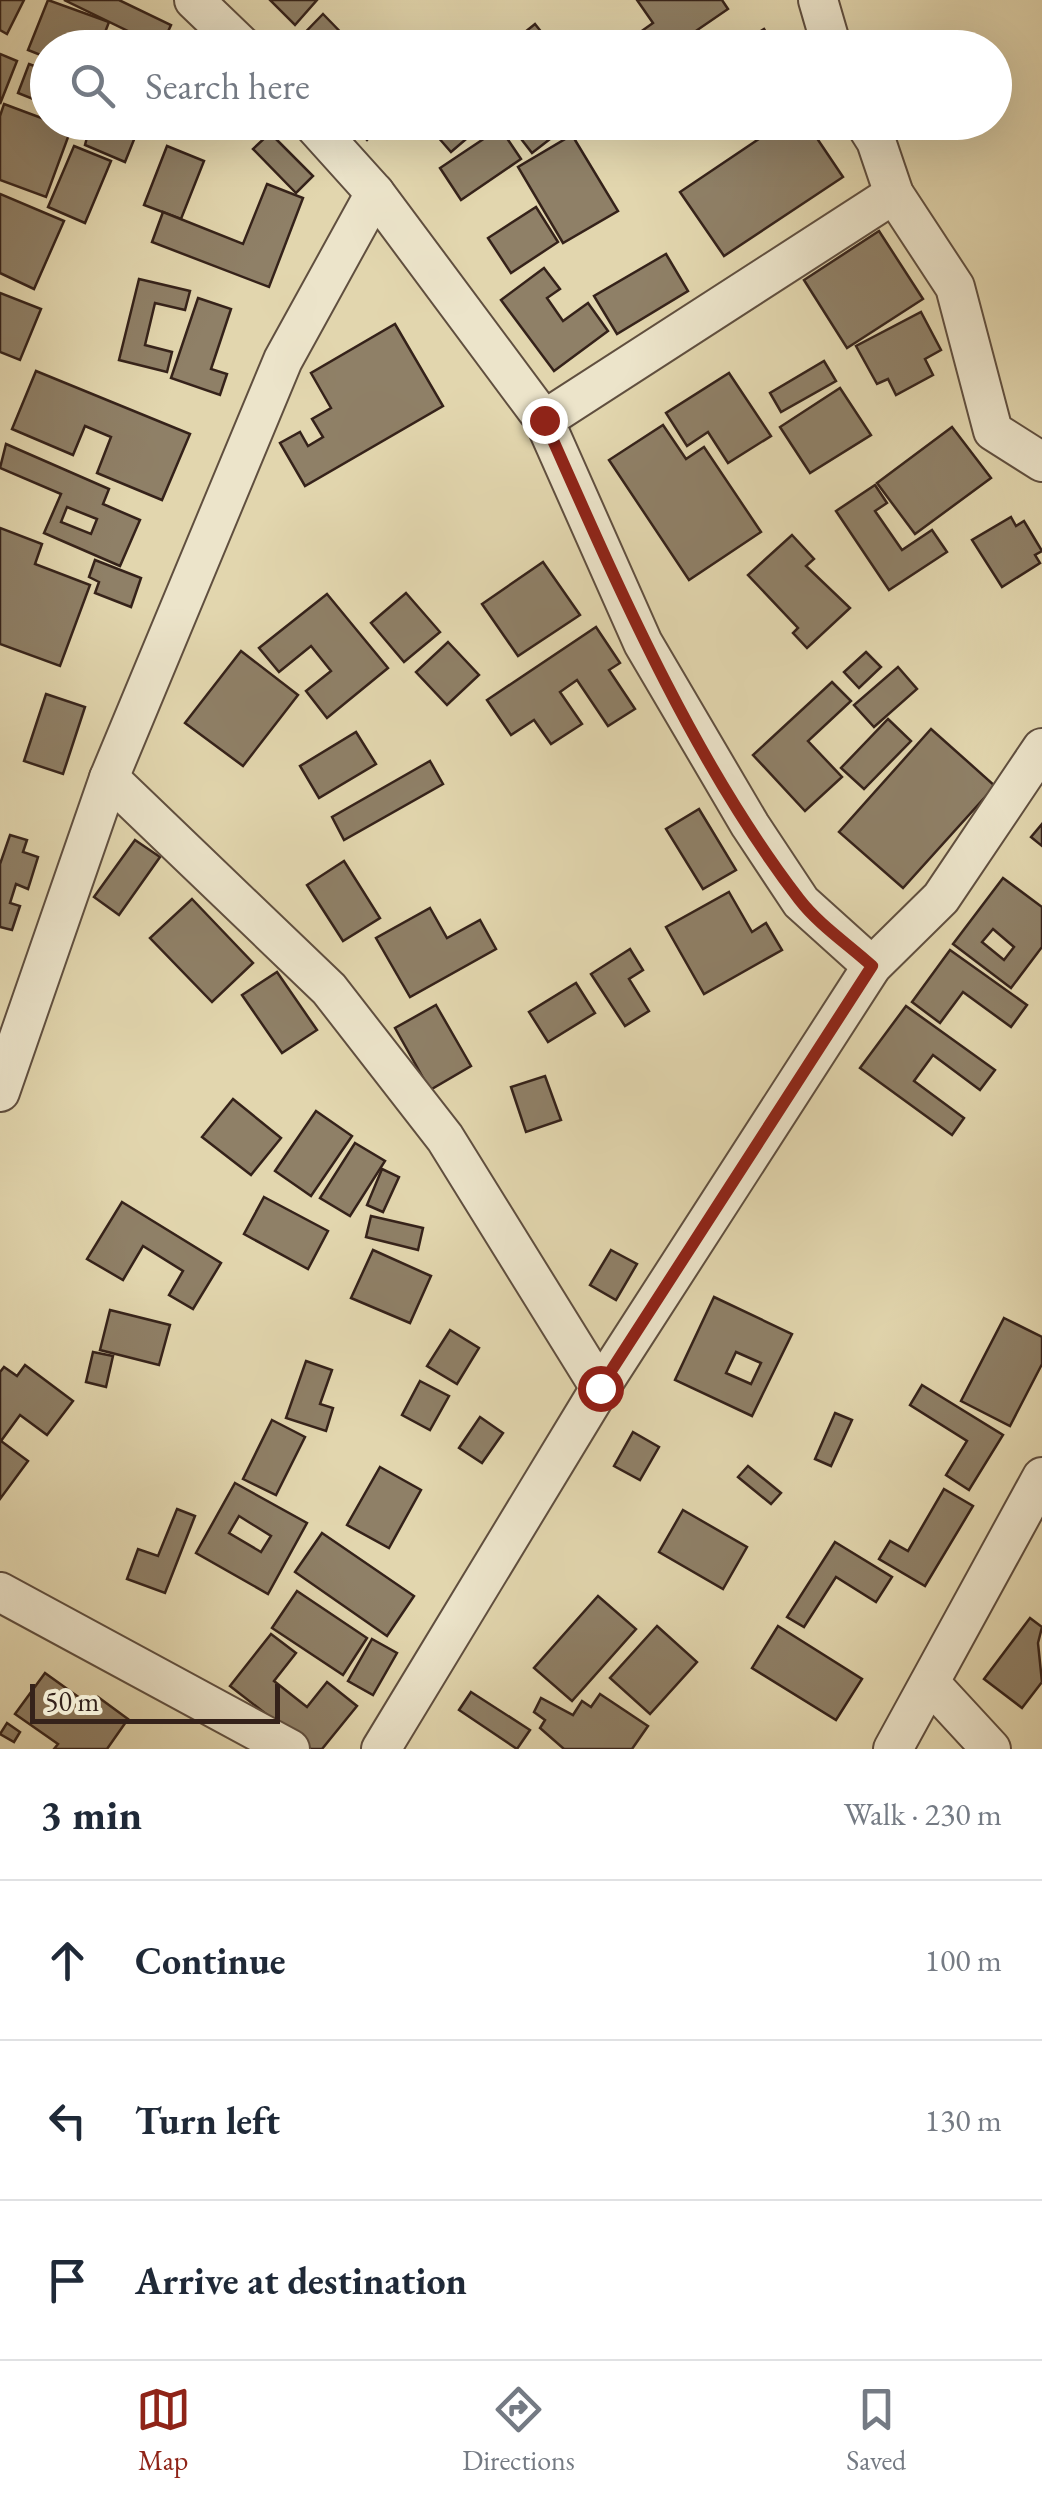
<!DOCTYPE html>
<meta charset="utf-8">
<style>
body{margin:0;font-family:"EB Garamond",serif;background:#f2f2f3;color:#1f2937}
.scale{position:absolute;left:30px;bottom:25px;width:250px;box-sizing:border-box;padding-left:10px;border:5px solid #35221a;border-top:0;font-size:28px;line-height:35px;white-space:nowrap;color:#35221a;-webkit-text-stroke:8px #ece4ca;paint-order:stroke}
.stop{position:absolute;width:30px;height:30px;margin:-22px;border:8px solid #8f2418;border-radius:50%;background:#fff}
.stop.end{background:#8f2418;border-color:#fff;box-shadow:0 2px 10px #0008}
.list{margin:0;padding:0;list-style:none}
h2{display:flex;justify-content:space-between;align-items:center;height:130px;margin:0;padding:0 40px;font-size:42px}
h2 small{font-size:32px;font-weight:400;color:#747a83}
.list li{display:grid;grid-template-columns:65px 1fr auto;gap:30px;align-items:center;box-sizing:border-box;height:160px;padding:0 40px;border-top:2px solid #e0e1e3}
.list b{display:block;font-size:38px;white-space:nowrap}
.list em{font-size:32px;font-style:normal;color:#747a83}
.icon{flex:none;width:55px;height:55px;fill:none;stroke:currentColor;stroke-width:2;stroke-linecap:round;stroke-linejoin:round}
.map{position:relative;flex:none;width:1042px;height:1749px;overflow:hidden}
.search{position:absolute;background:#fff;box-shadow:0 10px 40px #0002;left:30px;right:30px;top:30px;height:110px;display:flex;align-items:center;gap:25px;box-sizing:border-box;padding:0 35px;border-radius:55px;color:#747a83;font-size:38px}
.sheet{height:610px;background:#fff}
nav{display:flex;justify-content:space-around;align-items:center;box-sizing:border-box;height:140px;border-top:2px solid #e0e1e3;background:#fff;font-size:28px;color:#747a83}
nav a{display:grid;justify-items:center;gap:5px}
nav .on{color:#8f2418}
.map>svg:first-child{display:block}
</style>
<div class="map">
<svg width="1042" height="1749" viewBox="0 0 1042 1749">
<rect width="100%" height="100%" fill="#e2d6ae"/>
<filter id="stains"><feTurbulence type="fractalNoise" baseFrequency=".002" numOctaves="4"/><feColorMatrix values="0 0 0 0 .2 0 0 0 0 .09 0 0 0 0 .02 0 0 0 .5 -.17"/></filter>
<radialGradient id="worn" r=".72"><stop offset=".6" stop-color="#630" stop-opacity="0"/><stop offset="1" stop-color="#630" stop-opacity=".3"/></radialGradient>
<!-- building -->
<g fill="#8f8067" stroke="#35221a" stroke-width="2.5" fill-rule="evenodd">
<polygon points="0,0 24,0 7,34 0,30"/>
<polygon points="48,0 109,22 99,48 48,48 48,58 28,50"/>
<polygon points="64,0 119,0 171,25 161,47"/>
<polygon points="270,0 317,0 295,25"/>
<polygon points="637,0 722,0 728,9 671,48 634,48 629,40 653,23"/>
<polygon points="323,14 356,48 290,48"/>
<polygon points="535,24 554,48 505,48"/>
<polygon points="764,29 775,48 734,48"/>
<polygon points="0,54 17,61 0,104"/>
<polygon points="29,64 48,71 48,105 18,93"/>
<polygon points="4,104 71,129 46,197 0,180 0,116"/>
<polygon points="91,122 141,122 125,162 85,145"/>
<polygon points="222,122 248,122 235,135"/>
<polygon points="350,122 384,122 367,140"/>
<polygon points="437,122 486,122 451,152 430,128"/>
<polygon points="508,122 572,122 532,153"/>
<polygon points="742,122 772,122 751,136"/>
<polygon points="784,122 806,122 843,177 724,256 680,192"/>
<polygon points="500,128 521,159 461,200 440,168"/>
<polygon points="270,133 313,176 296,193 253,149"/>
<polygon points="572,135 618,211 563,243 518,167"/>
<polygon points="74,146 111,161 85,223 48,207"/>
<polygon points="167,146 204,161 181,219 144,205"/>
<polygon points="267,184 303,198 269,287 152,242 163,212 243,244"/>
<polygon points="0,194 64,221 34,289 0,273"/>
<polygon points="536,207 558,242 511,273 488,238"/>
<polygon points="879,231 923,299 847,348 804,280"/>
<polygon points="666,254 688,291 617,334 594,296"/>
<polygon points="544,268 560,289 547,298 563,321 588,303 608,331 554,371 501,300"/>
<polygon points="139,279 190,291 185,310 155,303 145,345 172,352 167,372 119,360"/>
<polygon points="0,293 41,309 20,360 0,352"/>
<polygon points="198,298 231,309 211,369 227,374 220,395 171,378"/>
<polygon points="921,312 941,350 925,359 933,375 896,395 888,379 877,384 856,346"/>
<polygon points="395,324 443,406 305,486 280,443 300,432 308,446 323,437 312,419 331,408 311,373"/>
<polygon points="824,361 836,381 781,412 770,393"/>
<polygon points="36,371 190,434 162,500 97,473 111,437 85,426 73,455 12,429"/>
<polygon points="729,373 771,436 728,463 708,432 687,446 666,413"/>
<polygon points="840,388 871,435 810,473 780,427"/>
<polygon points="663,425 686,459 704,447 761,532 689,580 609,460"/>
<polygon points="952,427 991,478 915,534 877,483"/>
<path d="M6,444L109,489L103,504L140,520L120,566L44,533L61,494L0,468ZM67,507L97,519L91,534L61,522Z"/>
<polygon points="875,485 887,503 875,511 902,550 932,530 947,552 889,590 836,511"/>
<polygon points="1011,517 1016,526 1024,521 1042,551 1035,555 1040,563 1002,587 972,540"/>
<polygon points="0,528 42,544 35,564 90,585 60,666 0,644"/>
<polygon points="792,535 814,559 806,566 850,608 807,648 793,633 798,628 748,575"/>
<polygon points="95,560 141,578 131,607 95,593 99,582 89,577"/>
<polygon points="543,562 580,615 518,656 482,604"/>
<polygon points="406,593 440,632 404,662 371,623"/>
<polygon points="327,594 388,668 327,718 306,691 331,671 311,646 279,672 259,648"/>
<polygon points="596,627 620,663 609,670 635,709 608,726 577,680 560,692 582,724 551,744 534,720 511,735 487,700"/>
<polygon points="448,642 479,675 447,705 416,672"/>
<polygon points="241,651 298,695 243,766 185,723"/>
<polygon points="866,652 881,667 859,688 844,672"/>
<polygon points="898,667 917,689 874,727 854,705"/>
<polygon points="832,682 851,701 808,741 842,777 805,811 753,755"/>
<polygon points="46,694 85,707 63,774 24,761"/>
<polygon points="888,719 911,741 864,789 841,768"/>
<polygon points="931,729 995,786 903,888 839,832"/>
<polygon points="356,732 376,764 319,798 300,766"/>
<polygon points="430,761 443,784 344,840 332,817"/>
<polygon points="699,809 736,870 703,889 666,829"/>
<polygon points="1042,824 1042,846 1031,837"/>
<polygon points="10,835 27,840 23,852 38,857 28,889 16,884 10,903 20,906 12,930 0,927 0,864"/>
<polygon points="135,840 160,857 119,915 94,897"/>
<polygon points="344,861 380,918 343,941 307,885"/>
<path d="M1003,878L1042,907V947L1011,988L953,944ZM993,929L1014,947L1004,960L982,942Z"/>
<polygon points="729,892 752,932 766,923 782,950 704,994 666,927"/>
<polygon points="192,899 253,963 212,1002 150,938"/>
<polygon points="430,908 447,938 480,920 496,949 410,997 376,938"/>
<polygon points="630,949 643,970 629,979 649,1011 625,1026 591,974"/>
<polygon points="950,950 1027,1005 1011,1027 963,992 940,1023 912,1002"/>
<polygon points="277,972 317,1030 282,1053 242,995"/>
<polygon points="576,983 595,1013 548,1042 529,1012"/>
<polygon points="436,1005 471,1066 430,1090 395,1028"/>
<polygon points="906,1006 995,1070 980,1090 933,1055 914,1081 964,1118 952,1135 860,1068"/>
<polygon points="545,1076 561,1120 526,1132 511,1087"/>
<polygon points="233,1099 281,1138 251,1175 202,1137"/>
<polygon points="316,1111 352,1136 311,1196 275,1171"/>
<polygon points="355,1143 385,1161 350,1216 320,1198"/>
<polygon points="382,1169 399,1177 383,1212 367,1205"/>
<polygon points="264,1197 328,1231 308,1269 244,1234"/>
<polygon points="122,1202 221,1263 193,1309 169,1295 183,1271 143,1246 123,1280 87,1259"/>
<polygon points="371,1216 423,1228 418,1250 366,1237"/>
<polygon points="373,1250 431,1276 410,1323 351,1298"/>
<polygon points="611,1250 637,1264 616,1300 590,1285"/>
<path d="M714,1297L792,1334L752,1416L675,1380ZM736,1352L761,1363L751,1384L726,1373Z"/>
<polygon points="110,1310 170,1325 159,1365 100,1350"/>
<polygon points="1004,1318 1042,1337 1042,1364 1010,1426 961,1401"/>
<polygon points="450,1330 479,1348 457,1384 427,1366"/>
<polygon points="93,1352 113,1356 106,1387 86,1382"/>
<polygon points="306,1361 332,1370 320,1404 333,1408 326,1431 286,1418"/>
<polygon points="25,1365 73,1401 47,1435 20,1415 1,1441 28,1461 0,1499 0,1372 4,1367 17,1376"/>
<polygon points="420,1381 449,1396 430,1430 402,1415"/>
<polygon points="922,1385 1003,1435 969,1490 946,1475 967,1441 910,1405"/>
<polygon points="835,1413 852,1420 831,1466 815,1459"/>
<polygon points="480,1417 503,1433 482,1463 459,1448"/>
<polygon points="272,1420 305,1437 276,1495 243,1479"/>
<polygon points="633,1432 659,1447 640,1480 614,1466"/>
<polygon points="748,1466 781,1493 771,1504 738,1477"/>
<polygon points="380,1467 421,1490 389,1548 347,1525"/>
<path d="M235,1483L307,1523L268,1594L196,1553ZM239,1516L271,1536L261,1552L229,1533Z"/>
<polygon points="944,1489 973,1506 925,1586 879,1559 890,1541 908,1551"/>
<polygon points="177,1509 195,1516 165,1593 127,1579 138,1549 158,1556"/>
<polygon points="683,1510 747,1547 723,1589 659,1552"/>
<polygon points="322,1533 414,1596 387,1636 295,1572"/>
<polygon points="835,1542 892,1577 876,1602 836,1577 804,1627 787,1617"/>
<polygon points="297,1591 367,1638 343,1675 272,1628"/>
<polygon points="598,1596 636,1629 572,1701 534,1668"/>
<polygon points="1030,1618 1042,1627 1038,1643 1042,1682 1022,1708 984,1679"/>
<polygon points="657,1626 697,1662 650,1714 610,1678"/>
<polygon points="778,1626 862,1679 836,1720 752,1668"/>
<polygon points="271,1634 296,1653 274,1681 307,1707 327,1682 357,1706 322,1749 311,1749 230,1686"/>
<polygon points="372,1639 397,1653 373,1695 348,1681"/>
<polygon points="45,1673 91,1706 98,1697 128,1719 107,1749 54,1749 58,1744 15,1714"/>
<polygon points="471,1692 530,1730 517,1749 459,1710"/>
<polygon points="600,1694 648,1726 632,1749 564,1749 540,1728 545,1720 534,1712 541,1698 573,1715 582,1701 591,1707"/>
<polygon points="7,1723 20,1732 14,1742 0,1734"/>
</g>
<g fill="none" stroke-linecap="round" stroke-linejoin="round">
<!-- minor casing -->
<g stroke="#604f3f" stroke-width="42">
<g id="minor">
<polyline points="194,0 244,48"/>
<polyline points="818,0 832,48"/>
<polyline points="311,122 375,193 544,420 643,643 750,825 801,902 872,966"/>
<polyline points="864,122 876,141 894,194 955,287 993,431 1042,462"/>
<polyline points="544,420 894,194"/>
<polyline points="109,778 329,989 445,1138 600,1388"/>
<polyline points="0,1092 109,778 283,360 375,193"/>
<polyline points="0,1592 290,1749"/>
<polyline points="931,1684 991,1749"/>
<polyline points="381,1749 600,1388 872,966 941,898 1042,748"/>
<polyline points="893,1749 1042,1477"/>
</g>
</g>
<!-- minor -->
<use href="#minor" stroke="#ece4ca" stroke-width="38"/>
</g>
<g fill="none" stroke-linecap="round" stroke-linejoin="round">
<!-- route -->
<path stroke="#8f2418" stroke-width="12" d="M544,420C616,582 691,758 799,899C818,924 849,945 872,966L600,1388"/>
</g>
<rect width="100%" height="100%" filter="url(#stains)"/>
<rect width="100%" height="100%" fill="url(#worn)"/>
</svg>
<div class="scale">50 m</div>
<div class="stop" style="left:600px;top:1388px"></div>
<div class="stop end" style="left:544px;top:420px"></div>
<div class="search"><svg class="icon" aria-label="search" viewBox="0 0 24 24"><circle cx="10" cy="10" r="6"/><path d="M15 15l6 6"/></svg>Search here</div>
</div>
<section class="sheet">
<h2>3 min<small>Walk · 230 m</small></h2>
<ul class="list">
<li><svg class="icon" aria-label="ahead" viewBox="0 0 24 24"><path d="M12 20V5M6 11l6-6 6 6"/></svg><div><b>Continue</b></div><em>100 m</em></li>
<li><svg class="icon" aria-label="left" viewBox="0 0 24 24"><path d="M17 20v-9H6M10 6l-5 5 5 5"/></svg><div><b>Turn left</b></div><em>130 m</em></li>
<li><svg class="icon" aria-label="arrive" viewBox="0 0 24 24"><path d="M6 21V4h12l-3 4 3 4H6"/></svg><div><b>Arrive at destination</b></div></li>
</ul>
</section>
<nav>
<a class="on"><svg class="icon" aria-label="map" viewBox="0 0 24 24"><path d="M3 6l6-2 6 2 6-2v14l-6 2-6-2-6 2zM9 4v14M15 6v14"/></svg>Map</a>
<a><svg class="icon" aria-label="directions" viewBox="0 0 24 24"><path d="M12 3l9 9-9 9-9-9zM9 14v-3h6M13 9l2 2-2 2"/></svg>Directions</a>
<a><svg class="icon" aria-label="saved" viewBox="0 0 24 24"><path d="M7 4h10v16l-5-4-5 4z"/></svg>Saved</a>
</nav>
